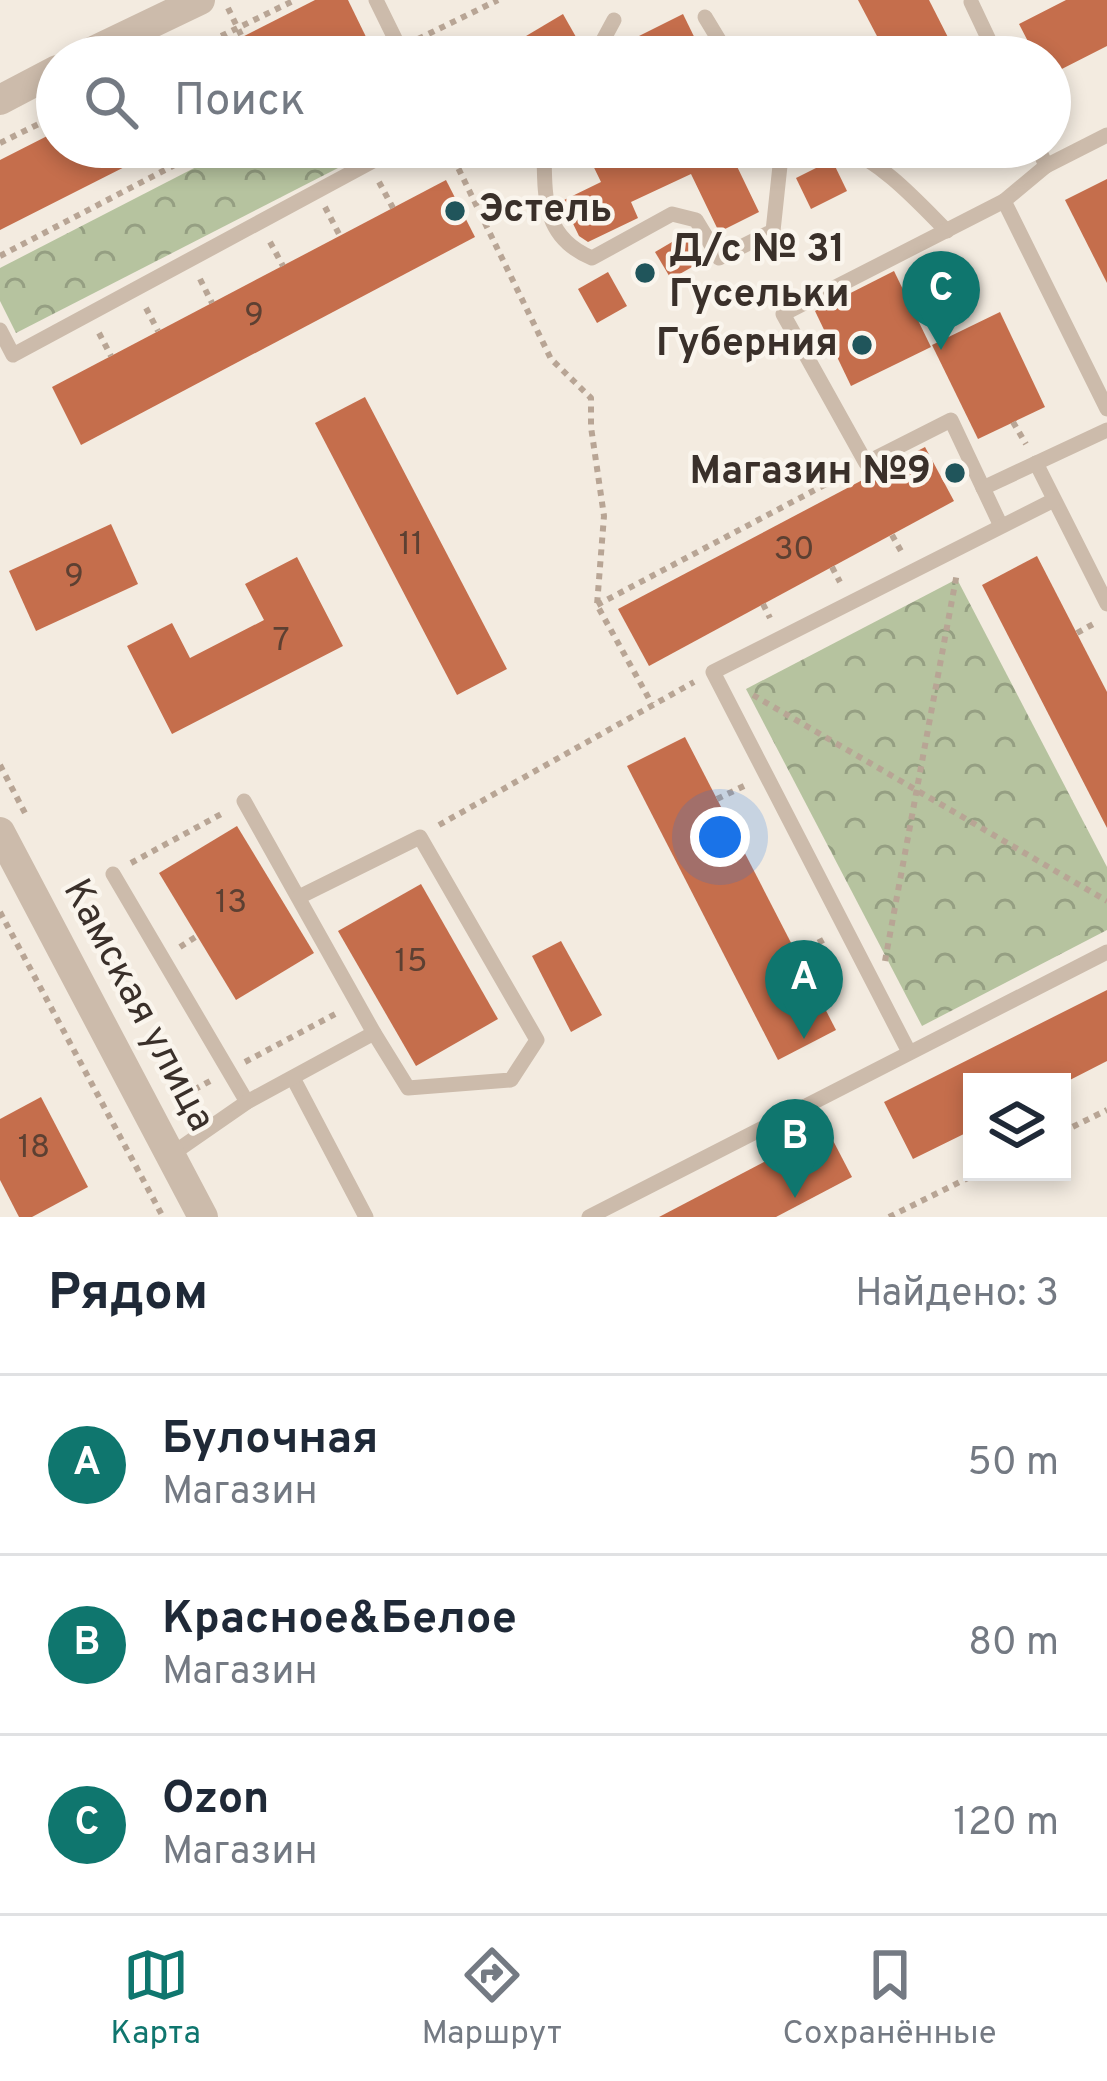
<!DOCTYPE html>
<html lang="ru">
<meta charset="utf-8">
<style>
body{margin:0;font-family:Overpass,sans-serif;background:#f2f2f3;color:#1f2937}
.controls{position:absolute;right:36px;bottom:36px;display:grid;overflow:hidden;border-radius:0px;box-shadow:0 6px 18px #0003}
.controls button{width:108px;height:108px;display:grid;place-items:center;padding:0;border:0;border-bottom:3px solid #e0e1e3;background:#fff;color:#1f2937;font:60px sans-serif}
.you{position:absolute;left:720px;top:837px;width:42px;height:42px;margin:-30px;border:9px solid #fff;border-radius:50%;background:#1a73e8;box-shadow:0 0 0 18px #1a73e833}
.badge{display:grid;place-items:center;width:78px;height:78px;border-radius:50%;background:#0f766e;color:#fff;font-size:39px;font-weight:700}
.pin{position:absolute;translate:-50% -99px;filter:drop-shadow(0 3px 6px #0008)}
.pin::after{content:'';position:absolute;top:63px;width:42px;height:36px;background:inherit;clip-path:polygon(0 0,100% 0,50% 100%)}
.list{margin:0;padding:0;list-style:none}
h2{display:flex;justify-content:space-between;align-items:center;height:156px;margin:0;padding:0 48px;font-size:51px}
h2 small{font-size:39px;font-weight:400;color:#747a83}
.list li{display:grid;grid-template-columns:78px 1fr auto;gap:36px;align-items:center;box-sizing:border-box;height:180px;padding:0 48px;border-top:3px solid #e0e1e3}
.list b{display:block;font-size:45px;white-space:nowrap}
.list p{margin:0;font-size:39px;white-space:nowrap;color:#747a83}
.list em{font-size:39px;font-style:normal;color:#747a83}
.icon{flex:none;width:66px;height:66px;fill:none;stroke:currentColor;stroke-width:2;stroke-linecap:round;stroke-linejoin:round}
.map{position:relative;flex:none;width:1107px;height:1217px;overflow:hidden}
.search{position:absolute;background:#fff;box-shadow:0 6px 18px #0003;left:36px;right:36px;top:36px;height:132px;display:flex;align-items:center;gap:30px;box-sizing:border-box;padding:0 42px;border-radius:66px;color:#747a83;font-size:45px}
.sheet{height:696px;background:#fff}
nav{display:flex;justify-content:space-around;align-items:center;box-sizing:border-box;height:168px;border-top:3px solid #e0e1e3;background:#fff;font-size:33px;color:#747a83}
nav a{display:grid;justify-items:center;gap:6px}
nav .on{color:#0f766e}
.map>svg:first-child{display:block}
</style>
<div class="map">
<svg width="1107" height="1217" viewBox="0 0 1107 1217">
<defs>
<pattern id="park-crowns" width="20" height="18" patternUnits="userSpaceOnUse" patternTransform="scale(3)"><rect width="20" height="18" fill="#b6c39f"/><path d="M2 6a3 3 0 1 1 6 0M12 15a3 3 0 1 1 6 0" fill="none" stroke="#959f82"/></pattern>
</defs>
<rect width="100%" height="100%" fill="#f3ebe0"/>
<!-- park -->
<g fill="url(#park-crowns)">
<polygon points="235,147 379,147 16,333 0,301 0,268"/>
<polygon points="957,579 1107,867 1107,930 922,1026 746,689"/>
</g>
<!-- building -->
<g fill="#c56e4c">
<polygon points="315,0 348,0 369,43 342,57 203,57"/>
<polygon points="858,0 929,0 958,57 888,57"/>
<polygon points="1066,0 1107,0 1107,46 1050,75 1050,57 1036,57 1019,24"/>
<polygon points="563,14 576,37 543,57 491,57"/>
<polygon points="683,14 704,57 608,57 611,50"/>
<polygon points="57,131 57,147 164,147 0,230 0,160"/>
<polygon points="584,147 746,147 731,154 759,212 719,232 691,174 631,202 638,218 588,242 579,236 562,201 601,182"/>
<polygon points="832,160 847,191 811,209 796,178"/>
<polygon points="1107,179 1107,283 1065,200"/>
<polygon points="446,180 475,237 81,445 52,387"/>
<polygon points="689,232 706,259 671,279 655,252"/>
<polygon points="894,271 931,347 851,386 815,311"/>
<polygon points="608,272 627,306 597,323 578,289"/>
<polygon points="1000,312 1045,407 978,439 932,345"/>
<polygon points="365,397 507,669 457,695 315,423"/>
<polygon points="925,447 954,501 649,666 618,609"/>
<polygon points="111,524 138,584 36,631 9,571"/>
<polygon points="1037,556 1107,692 1107,828 982,585"/>
<polygon points="297,557 343,646 172,734 127,646 172,623 190,658 264,620 245,584"/>
<polygon points="685,737 836,1030 778,1060 627,766"/>
<polygon points="237,826 314,953 236,1000 159,873"/>
<polygon points="421,884 498,1019 416,1066 338,931"/>
<polygon points="561,941 602,1015 571,1032 532,956"/>
<polygon points="1107,990 1107,1061 1066,1082 972,1082 972,1130 913,1159 884,1102"/>
<polygon points="41,1097 88,1187 32,1217 19,1217 0,1180 0,1119"/>
<polygon points="827,1129 852,1177 776,1217 659,1217"/>
</g>
<g fill="none" stroke-linecap="round" stroke-linejoin="round">
<!-- path -->
<g stroke="#b8a595" stroke-width="6" stroke-dasharray="6 6" stroke-linecap="butt">
<polyline points="228,8 242,37"/>
<polyline points="183,39 192,57"/>
<polyline points="418,39 498,0"/>
<polyline points="178,57 295,0"/>
<polyline points="0,143 57,115"/>
<polyline points="448,147 551,359 591,398 591,427 604,516 597,605 652,704"/>
<polyline points="379,182 393,208"/>
<polyline points="325,207 340,236"/>
<polyline points="270,242 283,266"/>
<polyline points="0,256 209,147"/>
<polyline points="200,279 212,303"/>
<polyline points="146,308 158,331"/>
<polyline points="99,333 111,356"/>
<polyline points="1013,422 1026,444"/>
<polyline points="892,535 901,551"/>
<polyline points="832,567 840,582"/>
<polyline points="763,604 770,618"/>
<polyline points="597,605 849,472"/>
<polyline points="1077,633 1095,623"/>
<polyline points="753,695 1107,901"/>
<polyline points="0,765 26,815"/>
<polyline points="717,799 746,785"/>
<polyline points="439,825 694,682"/>
<polyline points="131,863 225,812"/>
<polyline points="0,912 163,1217"/>
<polyline points="180,947 197,936"/>
<polyline points="797,954 825,939"/>
<polyline points="885,961 957,573"/>
<polyline points="245,1062 339,1012"/>
<polyline points="173,1101 212,1080"/>
<polyline points="1062,1132 1107,1110"/>
<polyline points="889,1217 980,1172"/>
</g>
<!-- lane -->
<g stroke="#ccbbab" stroke-width="15">
<polyline points="376,0 404,57"/>
<polyline points="971,2 997,57"/>
<polyline points="705,17 725,50 737,57"/>
<polyline points="594,57 614,20"/>
<path d="M544,147C545,195 541,237 592,258L672,214L696,220L719,258L773,231L782,147"/>
<path d="M843,147C883,163 917,201 947,231"/>
<polyline points="1038,147 1046,166 1107,135"/>
<polyline points="1046,166 1004,201 1107,409"/>
<polyline points="0,330 13,355 399,147"/>
<polyline points="1036,463 1107,604"/>
<polyline points="983,488 1107,430"/>
<polyline points="1001,526 951,420 866,463 783,314 1004,201"/>
<polyline points="244,801 374,1033"/>
<polyline points="113,874 247,1102"/>
<polyline points="909,1052 713,672 1054,500"/>
<polyline points="293,1078 366,1217"/>
<polyline points="172,1154 247,1102 374,1033 408,1088 511,1080 537,1040 420,837 299,897"/>
<polyline points="589,1217 1107,952"/>
</g>
<!-- street -->
<g stroke="#ccbbab" stroke-width="30">
<polyline points="81,57 200,0"/>
<polyline points="0,100 57,70"/>
<polyline points="0,832 203,1217"/>
</g>
</g>
<!-- markers -->
<g fill="#20555b" stroke="#faf5ed" stroke-width="4.5">
<circle cx="455" cy="211" r="12"/>
<circle cx="645" cy="273" r="12"/>
<circle cx="862" cy="345" r="12"/>
<circle cx="955" cy="473" r="12"/>
</g>
<g text-anchor="middle" dominant-baseline="central" stroke-width="9" stroke-linejoin="round" paint-order="stroke">
<!-- number labels -->
<g font-size="33" fill="#5d4032">
<text x="254" y="317">9</text>
<text x="411" y="546">11</text>
<text x="794" y="551">30</text>
<text x="74" y="578">9</text>
<text x="281" y="642">7</text>
<text x="231" y="904">13</text>
<text x="411" y="963">15</text>
<text x="34" y="1149">18</text>
</g>
<!-- poi labels -->
<g font-size="39" font-weight="bold" fill="#3a302a" stroke="#faf5ed" text-anchor="start">
<text x="479" y="211">Эстель</text>
<text x="669" y="251">Д/с № 31<tspan x="669" dy="45">Гусельки</tspan></text>
<text x="838" y="345" text-anchor="end">Губерния</text>
<text x="931" y="473" text-anchor="end">Магазин №9</text>
</g>
<!-- street labels -->
<g font-size="39" fill="#3a302a" stroke="#faf5ed">
<text transform="translate(137 1006) rotate(62)">Камская улица</text>
</g>
</g>
</svg>
<div class="controls">
<button><svg class="icon" aria-label="layers" viewBox="0 0 24 24"><path d="M12 4l9 5-9 5-9-5zM3 14l9 5 9-5"/></svg></button>
</div>
<div class="you"></div>
<div class="pin badge" style="left:804px;top:1039px">A</div>
<div class="pin badge" style="left:795px;top:1198px">B</div>
<div class="pin badge" style="left:941px;top:350px">C</div>
<div class="search"><svg class="icon" aria-label="search" viewBox="0 0 24 24"><circle cx="10" cy="10" r="6"/><path d="M15 15l6 6"/></svg>Поиск</div>
</div>
<section class="sheet">
<h2>Рядом<small>Найдено: 3</small></h2>
<ul class="list">
<li><span class="badge">A</span><div><b>Булочная</b><p>Магазин</p></div><em>50 m</em></li>
<li><span class="badge">B</span><div><b>Красное&amp;Белое</b><p>Магазин</p></div><em>80 m</em></li>
<li><span class="badge">C</span><div><b>Ozon</b><p>Магазин</p></div><em>120 m</em></li>
</ul>
</section>
<nav>
<a class="on"><svg class="icon" aria-label="map" viewBox="0 0 24 24"><path d="M3 6l6-2 6 2 6-2v14l-6 2-6-2-6 2zM9 4v14M15 6v14"/></svg>Карта</a>
<a><svg class="icon" aria-label="directions" viewBox="0 0 24 24"><path d="M12 3l9 9-9 9-9-9zM9 14v-3h6M13 9l2 2-2 2"/></svg>Маршрут</a>
<a><svg class="icon" aria-label="saved" viewBox="0 0 24 24"><path d="M7 4h10v16l-5-4-5 4z"/></svg>Сохранённые</a>
</nav>
